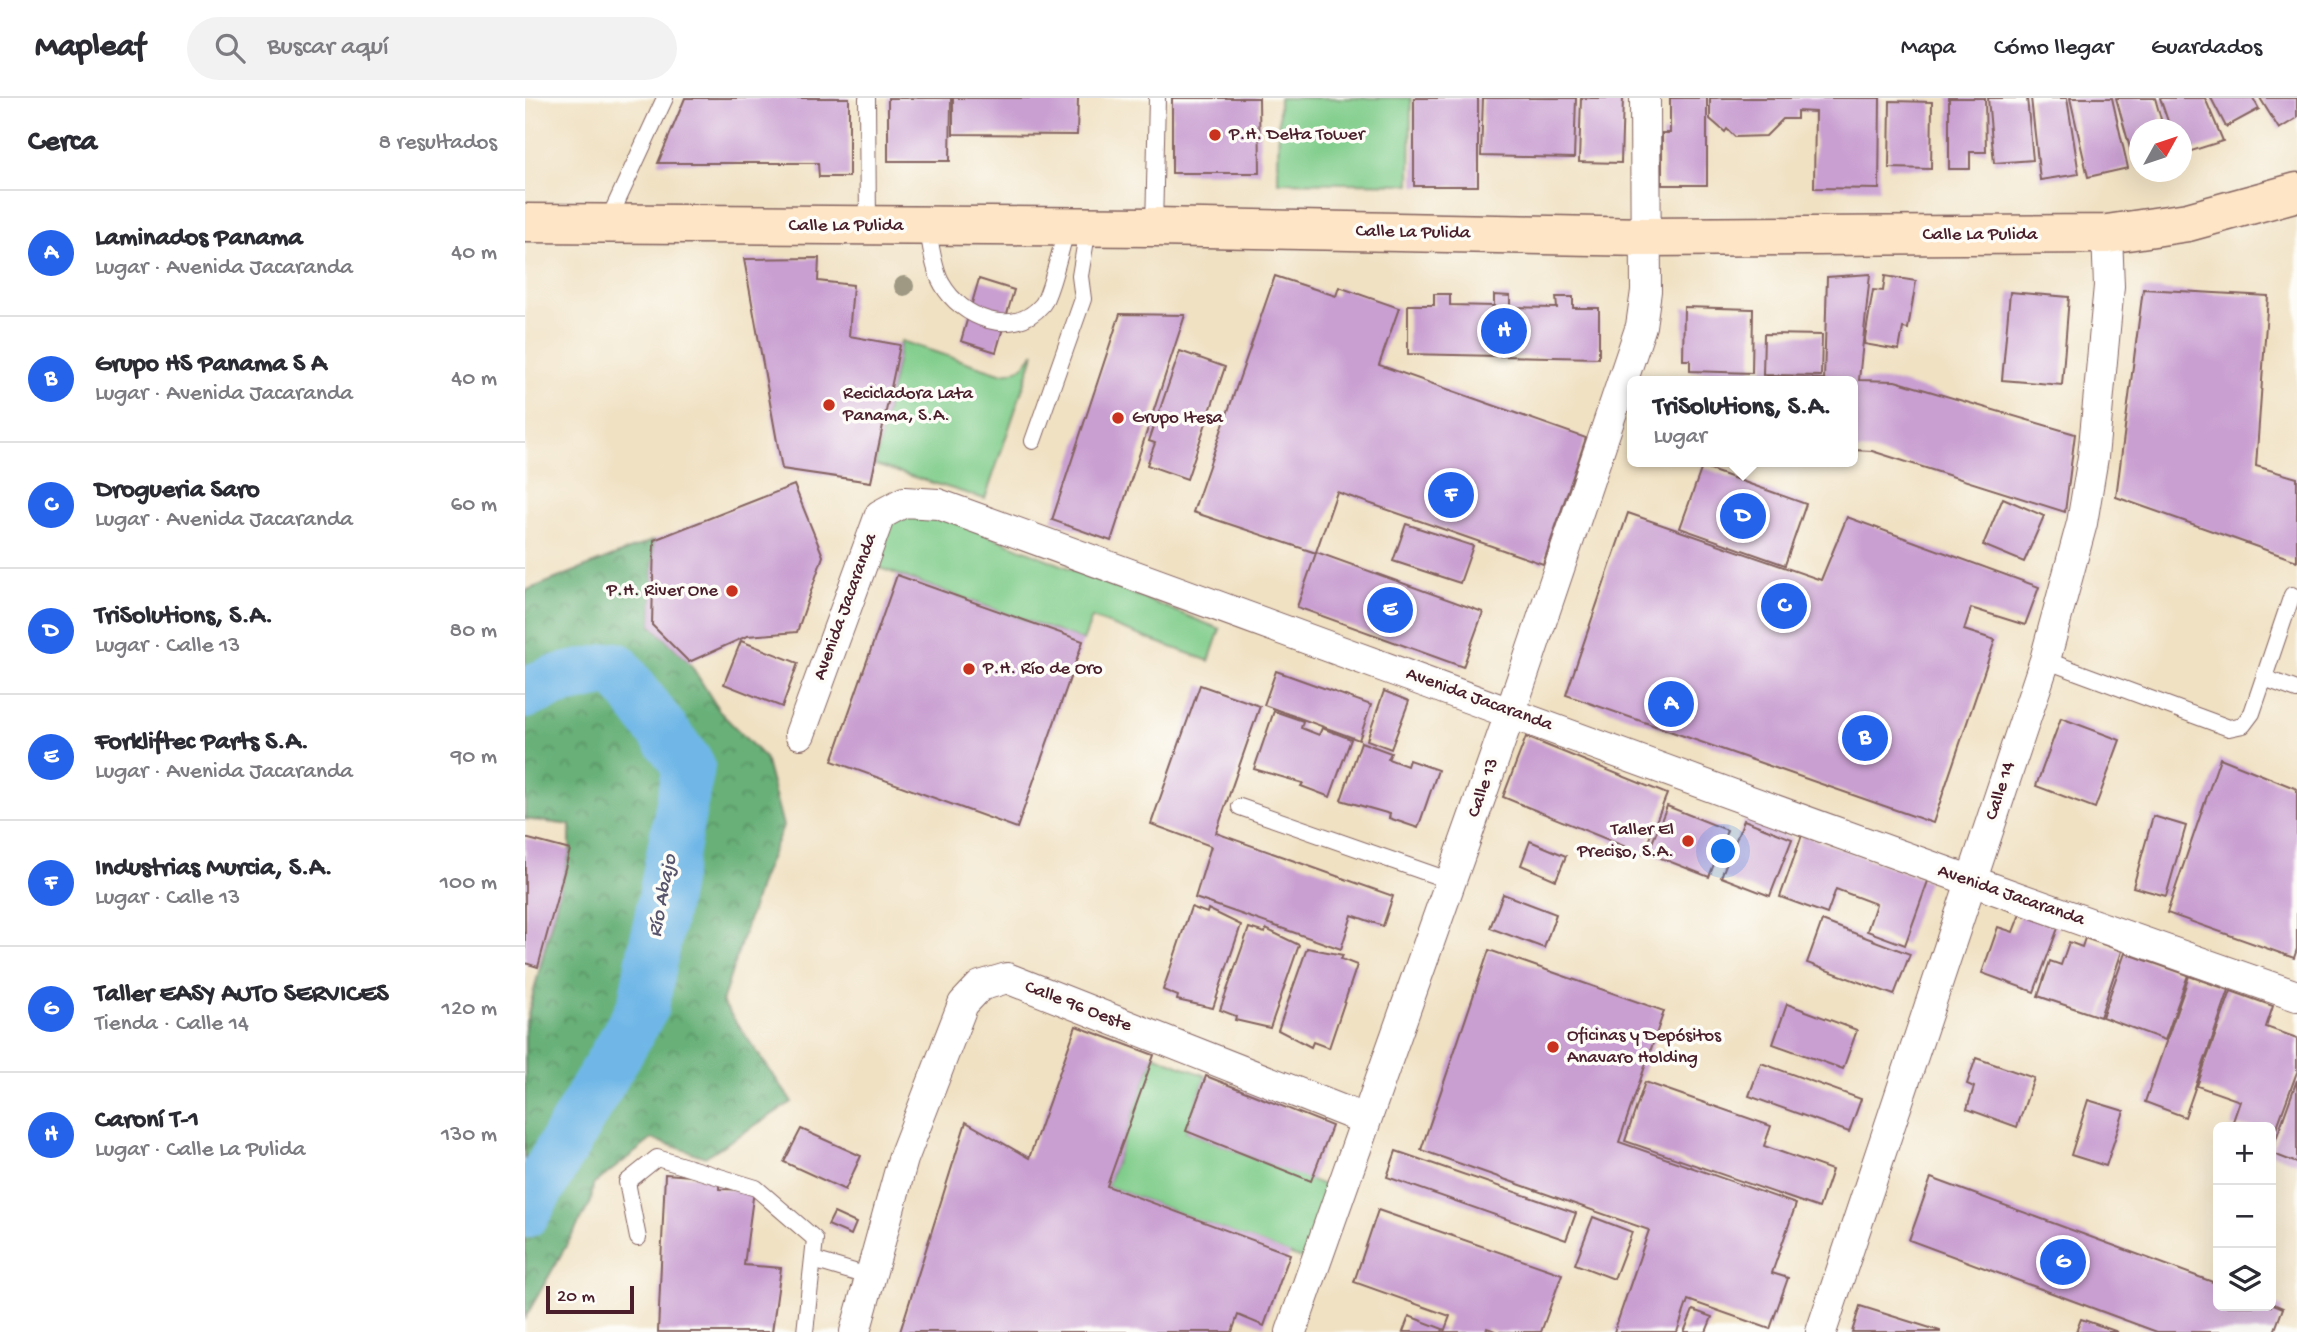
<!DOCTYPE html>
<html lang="es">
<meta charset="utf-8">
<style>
body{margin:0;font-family:"Gochi Hand",sans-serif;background:#f2f2f3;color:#2b2b33}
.controls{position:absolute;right:21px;bottom:21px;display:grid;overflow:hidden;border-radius:10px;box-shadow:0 7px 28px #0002}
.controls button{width:63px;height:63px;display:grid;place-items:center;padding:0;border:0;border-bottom:2px solid #e1e1e2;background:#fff;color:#2b2b33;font:35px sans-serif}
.compass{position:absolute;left:1604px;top:21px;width:63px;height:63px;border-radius:50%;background:#fff;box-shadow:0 7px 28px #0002;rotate:50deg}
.scale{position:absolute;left:21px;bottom:18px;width:88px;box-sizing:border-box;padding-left:7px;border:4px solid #4a1f2b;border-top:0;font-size:19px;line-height:24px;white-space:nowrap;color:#4a1f2b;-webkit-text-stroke:5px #fdfcf7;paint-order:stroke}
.you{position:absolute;left:1199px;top:754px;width:24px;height:24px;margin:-18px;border:5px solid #fff;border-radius:50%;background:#1a73e8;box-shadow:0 0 0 10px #1a73e833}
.badge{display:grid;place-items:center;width:46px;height:46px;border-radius:50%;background:#2563eb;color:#fff;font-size:23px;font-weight:700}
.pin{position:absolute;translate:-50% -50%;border:4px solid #fff;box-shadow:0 2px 7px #0006}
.popup{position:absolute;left:1102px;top:278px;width:231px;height:91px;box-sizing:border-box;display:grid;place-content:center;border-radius:10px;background:#fff;filter:drop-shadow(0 2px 5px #0005);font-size:23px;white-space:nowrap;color:#7c7c81}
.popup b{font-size:26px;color:#2b2b33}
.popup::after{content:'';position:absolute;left:50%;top:100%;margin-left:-14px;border:14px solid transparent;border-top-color:#fff}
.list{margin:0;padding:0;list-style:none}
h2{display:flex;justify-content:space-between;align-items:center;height:91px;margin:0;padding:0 28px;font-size:30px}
h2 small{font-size:23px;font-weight:400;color:#7c7c81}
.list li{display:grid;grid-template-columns:46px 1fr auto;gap:21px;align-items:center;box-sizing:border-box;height:126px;padding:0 28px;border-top:2px solid #e1e1e2}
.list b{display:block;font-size:26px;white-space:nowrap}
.list p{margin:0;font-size:23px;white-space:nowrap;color:#7c7c81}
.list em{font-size:23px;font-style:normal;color:#7c7c81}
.icon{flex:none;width:38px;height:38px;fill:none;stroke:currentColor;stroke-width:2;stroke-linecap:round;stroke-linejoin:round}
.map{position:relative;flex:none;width:1772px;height:1234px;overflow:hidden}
header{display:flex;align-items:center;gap:42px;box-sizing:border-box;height:98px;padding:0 35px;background:#fff;border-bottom:2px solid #e1e1e2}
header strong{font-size:33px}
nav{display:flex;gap:38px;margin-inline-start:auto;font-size:24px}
.search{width:490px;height:63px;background:#f2f2f3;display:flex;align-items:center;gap:18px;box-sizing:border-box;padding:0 24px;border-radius:38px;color:#7c7c81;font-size:26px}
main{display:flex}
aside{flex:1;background:#fff}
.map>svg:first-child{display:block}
</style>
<header>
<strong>Mapleaf</strong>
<div class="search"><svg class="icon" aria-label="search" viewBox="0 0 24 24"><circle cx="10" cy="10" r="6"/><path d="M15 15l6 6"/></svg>Buscar aquí</div>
<nav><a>Mapa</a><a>Cómo llegar</a><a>Guardados</a></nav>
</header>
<main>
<aside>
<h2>Cerca<small>8 resultados</small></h2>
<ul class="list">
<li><span class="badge">A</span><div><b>Laminados Panama</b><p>Lugar · Avenida Jacaranda</p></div><em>40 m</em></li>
<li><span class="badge">B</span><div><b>Grupo HS Panama S A</b><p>Lugar · Avenida Jacaranda</p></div><em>40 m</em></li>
<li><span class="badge">C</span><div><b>Drogueria Saro</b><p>Lugar · Avenida Jacaranda</p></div><em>60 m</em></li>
<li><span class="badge">D</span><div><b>TriSolutions, S.A.</b><p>Lugar · Calle 13</p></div><em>80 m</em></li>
<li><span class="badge">E</span><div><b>Forkliftec Parts S.A.</b><p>Lugar · Avenida Jacaranda</p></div><em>90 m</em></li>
<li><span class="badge">F</span><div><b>Industrias Murcia, S.A.</b><p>Lugar · Calle 13</p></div><em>100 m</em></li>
<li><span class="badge">G</span><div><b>Taller EASY AUTO SERVICES</b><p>Tienda · Calle 14</p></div><em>120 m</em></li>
<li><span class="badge">H</span><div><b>Caroní T-1</b><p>Lugar · Calle La Pulida</p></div><em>130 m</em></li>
</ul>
</aside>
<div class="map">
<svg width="1772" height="1234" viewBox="0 0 1772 1234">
<defs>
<pattern id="forest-crowns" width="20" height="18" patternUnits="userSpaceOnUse" patternTransform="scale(1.75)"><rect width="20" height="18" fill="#68b078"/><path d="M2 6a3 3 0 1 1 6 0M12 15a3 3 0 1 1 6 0" fill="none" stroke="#588f63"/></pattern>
</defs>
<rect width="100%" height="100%" fill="#fdfcf7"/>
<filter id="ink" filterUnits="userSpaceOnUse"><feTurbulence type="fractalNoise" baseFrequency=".0143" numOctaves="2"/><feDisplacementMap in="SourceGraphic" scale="14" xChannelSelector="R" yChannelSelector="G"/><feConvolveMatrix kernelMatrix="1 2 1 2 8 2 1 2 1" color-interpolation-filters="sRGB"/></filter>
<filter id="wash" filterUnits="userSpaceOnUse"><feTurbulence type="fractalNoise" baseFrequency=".00686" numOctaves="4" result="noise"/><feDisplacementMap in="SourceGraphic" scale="28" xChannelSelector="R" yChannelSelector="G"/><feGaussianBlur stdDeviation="1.57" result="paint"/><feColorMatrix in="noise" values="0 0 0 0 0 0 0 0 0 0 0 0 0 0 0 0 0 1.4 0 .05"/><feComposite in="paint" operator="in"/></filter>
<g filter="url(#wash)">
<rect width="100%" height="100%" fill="#f0e1c3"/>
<!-- green -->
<g fill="#81cd8c" stroke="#66765c" stroke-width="2">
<polygon points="754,0 886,0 885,86 753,84"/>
<path d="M376,243L475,275C493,274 499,269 510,254L460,401L350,367Z"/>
<polygon points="385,417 418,419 695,531 684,563 567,520 558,543 349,468 366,424"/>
<polygon points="629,957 681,978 661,1033 804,1089 779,1162 582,1088"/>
</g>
<!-- forest -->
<polygon fill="url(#forest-crowns)" stroke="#596852" stroke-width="2" points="129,442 127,527 164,564 195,614 240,660 258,728 235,785 197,904 267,1004 180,1059 127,1041 68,1087 66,1104 0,1220 0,928 45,752 45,727 0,721 0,493"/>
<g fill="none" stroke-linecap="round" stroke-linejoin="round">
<!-- river -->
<polyline stroke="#70b7e7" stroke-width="52" points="0,595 30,583 91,570 164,668 118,909 0,1114"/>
</g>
<g id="blocks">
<!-- building -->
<g fill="#c99fd1">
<polygon points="160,0 324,0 324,79 294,79 293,65 133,65"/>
<polygon points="363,0 426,0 425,63 363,63"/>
<polygon points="428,0 553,0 552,37 428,36"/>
<polygon points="647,0 734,0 735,75 647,75"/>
<rect x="889" y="0" width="64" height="88"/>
<polygon points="958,0 1051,0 1049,60 956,58"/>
<polygon points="1056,0 1098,0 1096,65 1054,64"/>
<polygon points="1145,0 1182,0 1182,87 1137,87 1137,35 1145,35"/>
<polygon points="1185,0 1355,0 1354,91 1289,90 1290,14 1272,13 1272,21 1258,21 1241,38 1210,39 1202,31 1200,34 1185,21"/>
<polygon points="1424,0 1460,0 1461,54 1445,54 1445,71 1424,71"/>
<polygon points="1463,0 1502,0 1508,62 1469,65"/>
<polygon points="1506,0 1542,0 1554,76 1515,82"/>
<polygon points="1545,0 1587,0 1603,70 1563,79"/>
<polygon points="1591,0 1630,0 1639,32 1615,32 1615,67 1610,68"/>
<polygon points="1635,0 1680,0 1698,43 1657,56 1657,32 1646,32"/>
<polygon points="1686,0 1728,0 1734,11 1701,29"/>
<polygon points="1735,0 1772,0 1772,20 1754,31"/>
<polygon points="1365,3 1407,4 1406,71 1364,70"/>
<polygon points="294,160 293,183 328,187 324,238 375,247 346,384 257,371 219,161"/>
<polygon points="1345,176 1334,282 1370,283 1550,336 1540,414 1347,353 1328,352 1328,283 1299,283 1302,179"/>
<polygon points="750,178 811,198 814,189 874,210 854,267 1061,340 1018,466 812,394 791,454 958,514 938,569 772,509 791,455 668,414"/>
<polygon points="1360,178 1391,183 1383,231 1378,230 1374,252 1339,246 1348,192 1358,193"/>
<polygon points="454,181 489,192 471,254 436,243"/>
<polygon points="1618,191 1743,198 1731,368 1772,380 1772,463 1591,399"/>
<polygon points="1485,194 1544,199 1537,287 1477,282"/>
<polygon points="909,196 925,196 925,207 969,208 969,197 985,198 985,209 1032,210 1031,199 1048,199 1048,210 1074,210 1074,260 883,256 883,207 909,207"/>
<polygon points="1159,209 1228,211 1227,275 1165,273 1165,262 1158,262"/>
<polygon points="595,216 660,217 586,443 527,422"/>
<polygon points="1239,236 1297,237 1296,278 1238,277"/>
<polygon points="655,253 700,269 662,381 622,367 630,345 624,343"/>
<polygon points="1242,279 1297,281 1297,283 1241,283"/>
<polygon points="1177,369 1281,406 1260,467 1155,430"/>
<polygon points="269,387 298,458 272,534 222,538 164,564 127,527 129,442"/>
<polygon points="1478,400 1519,418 1499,464 1458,447"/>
<polygon points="1103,415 1296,482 1322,419 1514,489 1500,527 1446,510 1439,532 1470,542 1408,725 1041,597"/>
<polygon points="881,426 948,448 935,485 868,463"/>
<polygon points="372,477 558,543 492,730 307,663"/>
<polygon points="216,543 273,565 257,609 199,586"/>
<polygon points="751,573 846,607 834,642 739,607"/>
<polygon points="675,587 735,608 691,735 868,798 858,828 827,817 816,851 670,800 686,748 626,726"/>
<polygon points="859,593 884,603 866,651 842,642"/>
<polygon points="749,613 778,623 776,630 794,637 797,630 826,641 805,699 776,688 778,685 729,671"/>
<polygon points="1536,620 1595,642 1570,710 1511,688"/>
<polygon points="1001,639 1142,696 1118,756 978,699"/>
<polygon points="836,644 866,655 863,661 882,668 884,662 913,672 893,730 864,720 865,716 816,702"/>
<polygon points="1695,660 1772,691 1772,851 1769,860 1642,815"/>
<polygon points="1142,708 1202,732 1184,779 1123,755"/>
<polygon points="1628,718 1661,728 1641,798 1608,789"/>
<polygon points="1219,722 1267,741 1245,798 1196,779"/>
<polygon points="1277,737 1403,783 1380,847 1342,833 1351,806 1311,791 1302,816 1255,799"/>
<polygon points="0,740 45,752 13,869 0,865"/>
<polygon points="1005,743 1041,758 1031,782 996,767"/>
<polygon points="978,796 1031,816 1019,850 965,830"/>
<polygon points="666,809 682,815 683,811 716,827 688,910 652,902 653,898 638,892"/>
<polygon points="1495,816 1533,830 1509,894 1457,875 1473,829 1488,834"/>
<polygon points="1297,823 1385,856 1369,897 1282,865"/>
<polygon points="724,830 740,835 741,831 774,847 745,930 710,922 711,918 695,912"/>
<polygon points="1560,840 1597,853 1575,919 1513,898 1525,863 1536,867 1544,844 1557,849"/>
<polygon points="782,850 818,857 816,861 832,867 804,950 788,944 786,949 753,932"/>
<polygon points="964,852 1139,913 1094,1044 1271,1106 1247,1175 1263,1180 1245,1231 1163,1202 1152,1234 1089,1234 1124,1132 896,1052"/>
<polygon points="1600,855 1663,877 1640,942 1577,919"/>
<polygon points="1664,878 1704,892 1660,1019 1620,1004"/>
<polygon points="1706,893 1748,908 1741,929 1772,940 1772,974 1746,1045 1746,1029 1706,1029 1715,1003 1672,988"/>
<polygon points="1262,906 1332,932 1318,971 1248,946"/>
<polygon points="551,928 629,957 582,1088 765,1156 739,1228 713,1217 707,1234 375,1234 441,1024 504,1060"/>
<polygon points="1451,960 1509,980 1492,1029 1442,1011 1449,989 1442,986"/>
<polygon points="1236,965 1336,1001 1324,1034 1224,998"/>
<polygon points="681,978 807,1028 786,1083 661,1033"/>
<polygon points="1772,982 1772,1065 1746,1055"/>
<polygon points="1120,984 1246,1028 1239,1048 1307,1072 1294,1110 1100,1043"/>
<polygon points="1563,1002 1599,1013 1581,1068 1546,1057"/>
<polygon points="276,1031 336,1058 320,1092 259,1064"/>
<polygon points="871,1053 1051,1115 1041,1142 862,1079"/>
<polygon points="140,1076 194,1080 194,1091 229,1092 219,1167 256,1170 247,1234 133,1234"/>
<polygon points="1406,1080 1693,1186 1693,1208 1746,1208 1746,1205 1758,1210 1749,1234 1632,1234 1384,1142"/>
<polygon points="853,1112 1037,1176 1016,1234 973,1234 962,1230 961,1234 919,1234 925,1218 829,1184"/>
<polygon points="309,1115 331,1125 326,1137 303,1127"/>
<polygon points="1068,1119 1107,1134 1089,1181 1050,1166"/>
<polygon points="1335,1208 1415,1233 1415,1234 1327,1234"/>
<polygon points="1168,1212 1187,1219 1181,1234 1159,1234"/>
<polygon points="884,1218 918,1231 917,1234 878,1234"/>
<polygon points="1556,1221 1593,1234 1551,1234"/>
</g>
</g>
</g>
<g filter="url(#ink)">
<use href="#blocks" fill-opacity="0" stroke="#846360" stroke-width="2"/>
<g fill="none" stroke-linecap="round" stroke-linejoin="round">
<!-- lane casing -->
<g stroke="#846360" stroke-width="18">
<g id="lane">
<polyline points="342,0 343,128"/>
<polyline points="82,125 140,0"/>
<path d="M402,128C406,146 408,171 417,186C436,220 488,241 517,207C525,198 537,145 542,130"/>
<polyline points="629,129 632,0"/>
<polyline points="508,343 558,201 555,178 563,130"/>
<polyline points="1520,562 1704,630 1718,627 1727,615 1767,497"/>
<polyline points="1739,580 1772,592"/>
<polyline points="715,709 926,783"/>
<polyline points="113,1140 102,1084 132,1060 231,1090 290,1141 280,1234"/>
<polyline points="288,1162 346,1179"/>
</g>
</g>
<!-- street casing -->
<g stroke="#846360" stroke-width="32">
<g id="street">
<path d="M275,636L355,417L379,404L413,406C866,570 1317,740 1772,898"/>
<polyline points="330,1234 378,1061 438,906 455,888 482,880 839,1021"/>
<polyline points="766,1234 986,613 1116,228 1121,193 1120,0"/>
<polyline points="1296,1234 1520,562 1557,425 1568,359 1584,188 1582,136"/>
</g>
</g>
<!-- secondary casing -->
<g stroke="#846360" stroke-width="41">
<polyline id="secondary" points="0,125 629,129 1120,139 1582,136 1663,124 1772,94"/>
</g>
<!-- lane -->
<use href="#lane" stroke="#fff" stroke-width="16"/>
<!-- street -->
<use href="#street" stroke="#fff" stroke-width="30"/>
<!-- secondary -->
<use href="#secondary" stroke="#fde5c5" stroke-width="38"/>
</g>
<!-- trees -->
<circle fill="#9f9882" cx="379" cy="188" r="10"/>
</g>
<!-- markers -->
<g fill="#c8321e" stroke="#fdfcf7" stroke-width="2.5">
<circle cx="690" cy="37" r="7"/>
<circle cx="304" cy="307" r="7"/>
<circle cx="593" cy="320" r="7"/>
<circle cx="207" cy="493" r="7"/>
<circle cx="444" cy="571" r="7"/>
<circle cx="1163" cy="743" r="7"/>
<circle cx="1028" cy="949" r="7"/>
</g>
<g text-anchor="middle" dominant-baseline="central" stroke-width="7" stroke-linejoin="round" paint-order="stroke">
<!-- poi labels -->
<g font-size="19" fill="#4a1f2b" stroke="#fdfcf7" text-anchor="start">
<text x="704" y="37">P.H. Delta Tower</text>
<text x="318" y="296">Recicladora Lata<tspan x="318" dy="22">Panama, S.A.</tspan></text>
<text x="607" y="320">Grupo Itesa</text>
<text x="193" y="493" text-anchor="end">P.H. River One</text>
<text x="458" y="571">P.H. Río de Oro</text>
<text x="1149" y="732" text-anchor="end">Taller El<tspan x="1149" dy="22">Preciso, S.A.</tspan></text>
<text x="1042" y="938">Oficinas y Depósitos<tspan x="1042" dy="22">Anavaro Holding</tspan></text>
</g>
<!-- street labels -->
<g font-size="19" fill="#4a1f2b" stroke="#fdfcf7">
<text x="321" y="128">Calle La Pulida</text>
<text transform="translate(888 135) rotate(1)">Calle La Pulida</text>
<text x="1455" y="137">Calle La Pulida</text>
<text transform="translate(321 509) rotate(-70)">Avenida Jacaranda</text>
<text transform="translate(954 602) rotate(20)">Avenida Jacaranda</text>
<text transform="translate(959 690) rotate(-71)">Calle 13</text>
<text transform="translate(1476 693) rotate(-72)">Calle 14</text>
<text transform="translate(1486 798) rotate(19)">Avenida Jacaranda</text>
<text transform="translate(553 909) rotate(21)">Calle 96 Oeste</text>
</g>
<!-- water labels -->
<g font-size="21" font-style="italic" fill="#57546d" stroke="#fdfcf7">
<text transform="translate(139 798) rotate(-79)">Río Abajo</text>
</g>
</g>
</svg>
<div class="controls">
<button>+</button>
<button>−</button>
<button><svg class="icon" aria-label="layers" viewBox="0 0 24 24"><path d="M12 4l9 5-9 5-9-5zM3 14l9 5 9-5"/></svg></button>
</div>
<svg class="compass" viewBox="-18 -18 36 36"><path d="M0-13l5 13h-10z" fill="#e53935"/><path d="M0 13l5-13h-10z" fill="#7c7c81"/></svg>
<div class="scale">20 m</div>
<div class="you"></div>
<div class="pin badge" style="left:1146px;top:606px">A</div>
<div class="pin badge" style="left:1340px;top:640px">B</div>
<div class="pin badge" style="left:1259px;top:508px">C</div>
<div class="pin badge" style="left:1218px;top:418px">D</div>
<div class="popup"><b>TriSolutions, S.A.</b>Lugar</div>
<div class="pin badge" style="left:865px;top:512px">E</div>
<div class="pin badge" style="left:926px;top:397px">F</div>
<div class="pin badge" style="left:1538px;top:1164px">G</div>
<div class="pin badge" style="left:979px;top:233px">H</div>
</div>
</main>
